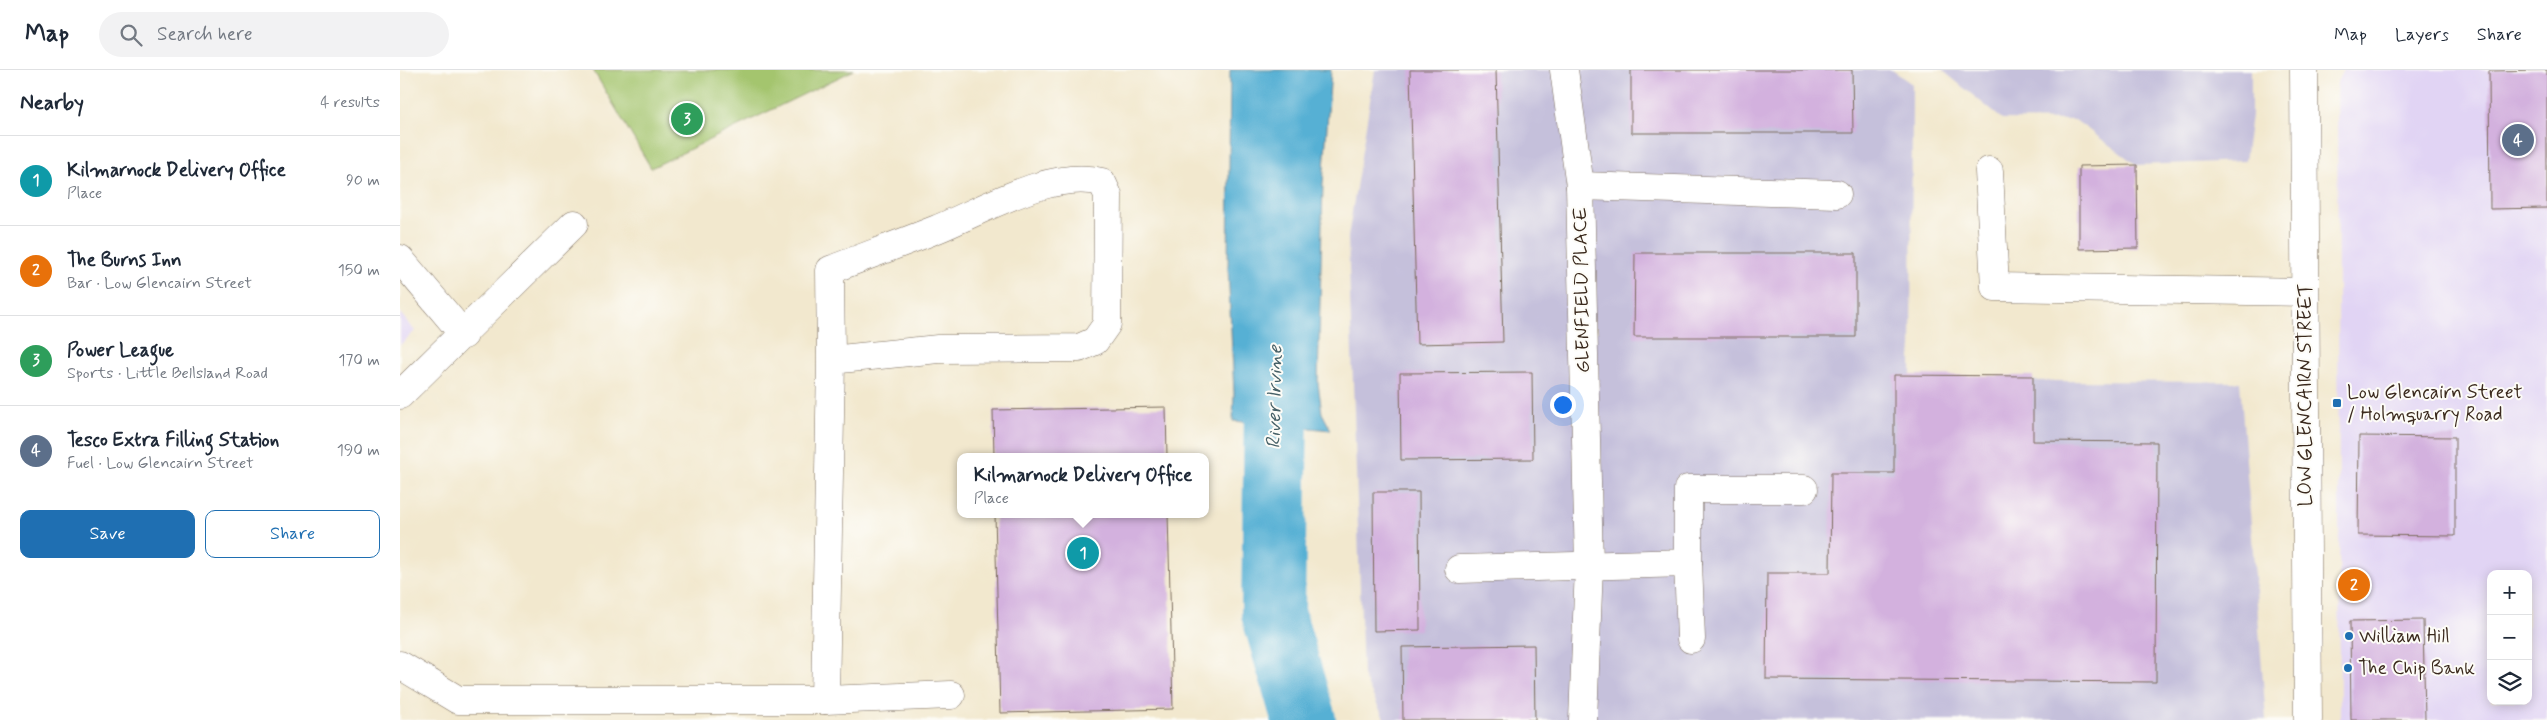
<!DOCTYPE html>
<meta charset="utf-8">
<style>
body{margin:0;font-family:Mynerve,sans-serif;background:#f2f2f3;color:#1f2937}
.controls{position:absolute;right:15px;bottom:15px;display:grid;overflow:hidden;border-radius:10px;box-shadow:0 2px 12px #0003}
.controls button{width:45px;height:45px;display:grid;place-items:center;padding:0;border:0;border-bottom:1px solid #e0e1e3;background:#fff;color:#1f2937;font:25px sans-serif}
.you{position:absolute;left:1162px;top:334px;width:18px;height:18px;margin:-12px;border:4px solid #fff;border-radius:50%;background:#1a73e8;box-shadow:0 0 0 8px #1a73e833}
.badge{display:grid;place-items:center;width:32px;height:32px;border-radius:50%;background:#1f6fb2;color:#fff;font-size:16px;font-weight:700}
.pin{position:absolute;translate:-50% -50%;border:2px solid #fff;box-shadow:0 1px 5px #0006}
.popup{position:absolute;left:557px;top:383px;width:252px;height:65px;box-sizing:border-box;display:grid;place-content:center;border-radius:10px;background:#fff;filter:drop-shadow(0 1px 4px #0005);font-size:16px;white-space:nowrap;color:#747a83}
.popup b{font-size:19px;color:#1f2937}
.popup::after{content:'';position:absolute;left:50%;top:100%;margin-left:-10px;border:10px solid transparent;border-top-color:#fff}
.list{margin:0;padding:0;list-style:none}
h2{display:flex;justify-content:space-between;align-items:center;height:65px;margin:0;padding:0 20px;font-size:21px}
h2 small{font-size:16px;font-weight:400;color:#747a83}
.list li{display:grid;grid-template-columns:32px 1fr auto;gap:15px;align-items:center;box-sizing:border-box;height:90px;padding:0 20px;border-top:1px solid #e0e1e3}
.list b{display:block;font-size:19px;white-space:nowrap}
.list p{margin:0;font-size:16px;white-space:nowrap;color:#747a83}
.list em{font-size:16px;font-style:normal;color:#747a83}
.actions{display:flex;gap:10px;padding:15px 20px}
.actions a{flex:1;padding:11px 0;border:1px solid #1f6fb2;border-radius:10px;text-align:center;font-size:18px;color:#1f6fb2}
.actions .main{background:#1f6fb2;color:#fff}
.icon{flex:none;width:28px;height:28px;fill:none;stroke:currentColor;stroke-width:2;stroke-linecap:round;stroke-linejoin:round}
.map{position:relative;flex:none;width:2147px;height:650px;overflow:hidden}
header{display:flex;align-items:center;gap:30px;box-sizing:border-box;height:70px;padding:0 25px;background:#fff;border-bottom:1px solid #e0e1e3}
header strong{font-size:24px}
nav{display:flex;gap:28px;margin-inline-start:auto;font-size:18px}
.search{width:350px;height:45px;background:#f2f2f3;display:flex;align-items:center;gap:12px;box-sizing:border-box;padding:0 18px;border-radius:28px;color:#747a83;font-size:19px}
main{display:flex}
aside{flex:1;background:#fff}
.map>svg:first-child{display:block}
</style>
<header>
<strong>Map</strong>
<div class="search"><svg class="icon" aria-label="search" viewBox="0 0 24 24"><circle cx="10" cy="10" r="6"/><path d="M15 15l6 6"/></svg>Search here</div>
<nav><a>Map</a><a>Layers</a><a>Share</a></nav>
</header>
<main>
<aside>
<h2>Nearby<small>4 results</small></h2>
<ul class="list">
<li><span class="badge" style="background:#0f9aa8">1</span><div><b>Kilmarnock Delivery Office</b><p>Place</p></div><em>90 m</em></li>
<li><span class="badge" style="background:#e8710a">2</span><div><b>The Burns Inn</b><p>Bar · Low Glencairn Street</p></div><em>150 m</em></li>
<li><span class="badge" style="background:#2e9e5b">3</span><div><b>Power League</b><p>Sports · Little Bellsland Road</p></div><em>170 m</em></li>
<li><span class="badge" style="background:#5c6f8a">4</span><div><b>Tesco Extra Filling Station</b><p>Fuel · Low Glencairn Street</p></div><em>190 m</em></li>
</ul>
<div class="actions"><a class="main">Save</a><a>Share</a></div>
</aside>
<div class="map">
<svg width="2147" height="650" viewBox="0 0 2147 650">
<rect width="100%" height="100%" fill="#fdfcf7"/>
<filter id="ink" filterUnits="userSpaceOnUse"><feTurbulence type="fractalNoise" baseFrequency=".02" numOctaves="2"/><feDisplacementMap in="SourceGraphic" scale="10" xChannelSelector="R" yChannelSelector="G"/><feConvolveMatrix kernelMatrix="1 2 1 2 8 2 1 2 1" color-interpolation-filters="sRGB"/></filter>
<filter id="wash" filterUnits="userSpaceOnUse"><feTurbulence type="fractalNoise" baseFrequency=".0096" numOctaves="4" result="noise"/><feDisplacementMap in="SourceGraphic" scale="20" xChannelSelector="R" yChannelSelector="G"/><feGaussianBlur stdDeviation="1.12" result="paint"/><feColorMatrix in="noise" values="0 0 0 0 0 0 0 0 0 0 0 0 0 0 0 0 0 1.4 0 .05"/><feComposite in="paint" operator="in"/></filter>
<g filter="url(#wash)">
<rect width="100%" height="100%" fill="#f2e8ce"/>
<!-- built -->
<g fill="#e1d4f4" fill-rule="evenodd">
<path d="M1943,0H2147V650H1940L1937,12ZM2091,504H2128V631H2091Z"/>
<polygon points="0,243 15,261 0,275"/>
</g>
<!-- industrial -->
<g fill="#c5c0db">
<polygon points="975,0 1492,0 1512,14 1511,310 1840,312 1866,650 985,650 963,606 948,167"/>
<polygon points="1542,0 1851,0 1851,45 1845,91 1737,95 1675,50 1602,49"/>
</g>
<!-- green -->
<polygon fill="#a4c56e" stroke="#707846" points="193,0 454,0 251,98"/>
<!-- water -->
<polygon fill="#57b0d4" stroke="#496d79" points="830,0 931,0 923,114 918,313 922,343 931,360 833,351 834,323 828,197"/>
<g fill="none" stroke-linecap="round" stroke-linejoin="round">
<!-- river -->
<polyline stroke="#57b0d4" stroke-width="64" points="877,268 873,543 904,650"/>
</g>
<g id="blocks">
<!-- building -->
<g fill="#d3b1de">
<polygon points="1010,0 1096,0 1103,272 1017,274"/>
<polygon points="1231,0 1452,0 1453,63 1231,63"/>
<polygon points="2147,0 2147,138 2090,139 2089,1"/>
<polygon points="1737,95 1738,178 1679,179 1679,96"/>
<polygon points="1235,183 1456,183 1456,267 1234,267"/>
<polygon points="1132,302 1133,389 1001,390 1000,303"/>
<polygon points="1494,305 1633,306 1633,371 1757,372 1756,612 1366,609 1367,503 1430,503 1431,403 1494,403"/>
<polygon points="766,337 767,387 594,387 593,340"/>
<polygon points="1959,366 2055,367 2055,466 1958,465"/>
<polygon points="973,422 1019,422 1020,560 974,561"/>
<polygon points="595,444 768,444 773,639 600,643"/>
<polygon points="2023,550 2025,650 1951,650 1950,551"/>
<polygon points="1134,575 1135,650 1003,650 1002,577"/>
</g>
</g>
</g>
<g filter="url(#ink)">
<use href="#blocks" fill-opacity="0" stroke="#7b6c5c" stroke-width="1"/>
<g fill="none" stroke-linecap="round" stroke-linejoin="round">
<!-- minor casing -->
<g stroke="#7b6c5c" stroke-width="29">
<g id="minor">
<polyline points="1164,0 1180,116 1189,496 1183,650"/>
<polyline points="1589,101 1595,217 1904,222"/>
<polyline points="1180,116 1437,124"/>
<polyline points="0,189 64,265"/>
<polyline points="0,325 174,154"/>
<polyline points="1288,493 1291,569"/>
<polyline points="1059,499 1288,493 1288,419 1404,419"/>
<polyline points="0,595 58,630 425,630 551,625"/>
<path d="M425,630L431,290L430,200C466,186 502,173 537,159C584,140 650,99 702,112L708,125L707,254L695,271L679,278L538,279L431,290"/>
</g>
</g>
<!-- major casing -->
<g stroke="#7b6c5c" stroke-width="29">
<polyline id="major" points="1904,0 1908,650"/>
</g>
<!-- minor -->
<use href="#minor" stroke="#fff" stroke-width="28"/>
<!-- major -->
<use href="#major" stroke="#fff" stroke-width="28"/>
</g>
</g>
<!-- markers -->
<g fill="#1f6fb2" stroke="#fdfcf7" stroke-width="2">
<rect x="1932" y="328" width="10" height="10" rx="2.5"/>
<circle cx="1949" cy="566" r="5"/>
<circle cx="1948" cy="598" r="5"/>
</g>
<g text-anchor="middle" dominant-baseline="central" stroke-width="4" stroke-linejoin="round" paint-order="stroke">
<!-- street labels -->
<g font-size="19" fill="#3b2a1e" stroke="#fdfcf7">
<text transform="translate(1182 220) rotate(-91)">GLENFIELD PLACE</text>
<text transform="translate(1905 325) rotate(-90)">LOW GLENCAIRN STREET</text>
</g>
<!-- poi labels -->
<g font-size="19" fill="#3b2a1e" stroke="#fdfcf7" text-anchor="start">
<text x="1947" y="322">Low Glencairn Street<tspan x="1947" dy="22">/ Holmquarry Road</tspan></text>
<text x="1959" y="566">William Hill</text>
<text x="1958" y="598">The Chip Bank</text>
</g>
<!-- water labels -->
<g font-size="20" font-style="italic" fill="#466067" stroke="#fdfcf7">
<text transform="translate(875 327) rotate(-89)">River Irvine</text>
</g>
</g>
</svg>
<div class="controls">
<button>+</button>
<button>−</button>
<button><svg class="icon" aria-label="layers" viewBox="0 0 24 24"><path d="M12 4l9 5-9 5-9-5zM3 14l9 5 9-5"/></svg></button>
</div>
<div class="you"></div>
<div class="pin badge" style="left:683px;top:483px;background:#0f9aa8">1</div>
<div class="popup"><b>Kilmarnock Delivery Office</b>Place</div>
<div class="pin badge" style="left:1954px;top:515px;background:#e8710a">2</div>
<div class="pin badge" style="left:287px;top:49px;background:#2e9e5b">3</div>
<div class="pin badge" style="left:2118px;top:70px;background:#5c6f8a">4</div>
</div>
</main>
